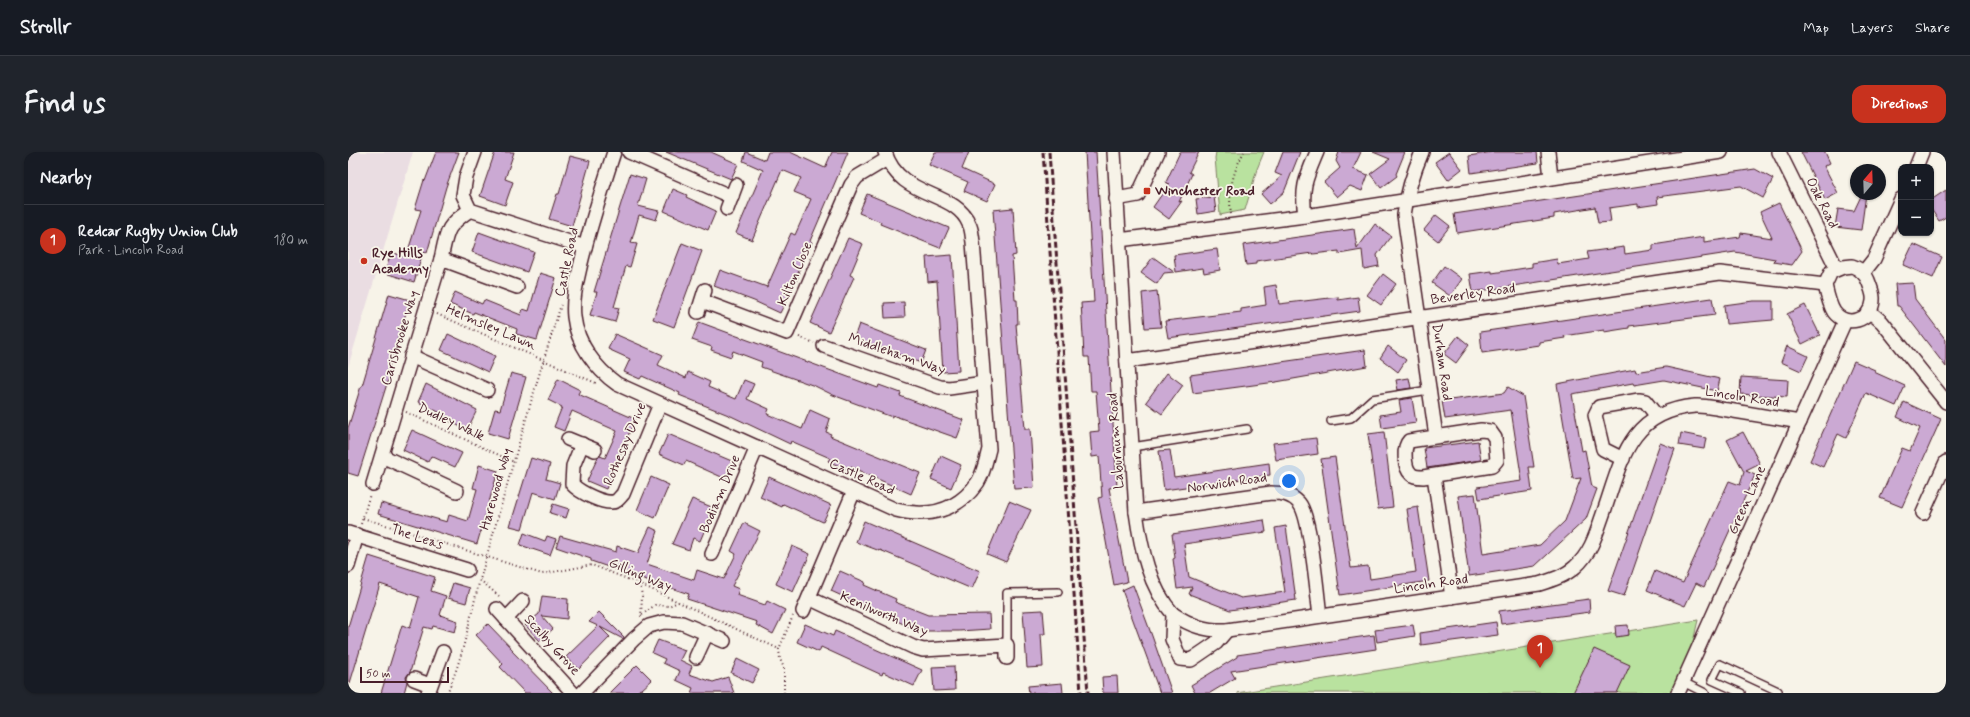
<!DOCTYPE html>
<meta charset="utf-8">
<style>
body{margin:0;font-family:Mynerve,sans-serif;background:#20242c;color:#f1f3f6}
.controls{position:absolute;right:12px;top:12px;display:grid;overflow:hidden;border-radius:8px;box-shadow:0 1px 3px #0004}
.controls button{width:36px;height:36px;display:grid;place-items:center;padding:0;border:0;border-bottom:1px solid #363941;background:#171b24;color:#f1f3f6;font:20px sans-serif}
.compass{position:absolute;left:1502px;top:12px;width:36px;height:36px;border-radius:50%;background:#171b24;box-shadow:0 1px 3px #0004;rotate:19deg}
.scale{position:absolute;left:12px;bottom:10px;width:89px;box-sizing:border-box;padding-left:4px;border:2px solid #4a1f2b;border-top:0;font-size:11px;line-height:14px;white-space:nowrap;color:#4a1f2b;-webkit-text-stroke:3px #f7f3e8;paint-order:stroke}
.you{position:absolute;left:941px;top:329px;width:14px;height:14px;margin:-10px;border:3px solid #fff;border-radius:50%;background:#1a73e8;box-shadow:0 0 0 6px #1a73e833}
.badge{display:grid;place-items:center;width:26px;height:26px;border-radius:50%;background:#c8321e;color:#fff;font-size:13px;font-weight:700}
.pin{position:absolute;translate:-50% -33px;filter:drop-shadow(0 1px 2px #0008)}
.pin::after{content:'';position:absolute;top:21px;width:14px;height:12px;background:inherit;clip-path:polygon(0 0,100% 0,50% 100%)}
.list{margin:0;padding:0;list-style:none}
h2{display:flex;justify-content:space-between;align-items:center;height:52px;margin:0;padding:0 16px;font-size:17px}
h2 small{font-size:13px;font-weight:400;color:#9ea1a6}
.list li{display:grid;grid-template-columns:26px 1fr auto;gap:12px;align-items:center;box-sizing:border-box;height:72px;padding:0 16px;border-top:1px solid #363941}
.list b{display:block;font-size:15px;white-space:nowrap}
.list p{margin:0;font-size:13px;white-space:nowrap;color:#9ea1a6}
.list em{font-size:13px;font-style:normal;color:#9ea1a6}
.map{position:relative;flex:none;width:1598px;height:541px;overflow:hidden;border-radius:12px}
header{display:flex;align-items:center;gap:24px;box-sizing:border-box;height:56px;padding:0 20px;background:#171b24;border-bottom:1px solid #363941}
header strong{font-size:19px}
nav{display:flex;gap:22px;margin-inline-start:auto;font-size:14px}
.intro{display:flex;align-items:center;justify-content:space-between;box-sizing:border-box;height:96px;padding:0 24px}
h1{margin:0;font-size:28px}
.button{padding:10px 18px;border-radius:12px;background:#c8321e;color:#fff;font-size:14px;font-weight:700}
main{display:flex;gap:24px;padding:0 24px}
aside{flex:1;background:#171b24;border-radius:12px;box-shadow:0 1px 3px #0004}
.map>svg:first-child{display:block}
</style>
<header>
<strong>Strollr</strong>
<nav><a>Map</a><a>Layers</a><a>Share</a></nav>
</header>
<div class="intro"><h1>Find us</h1><a class="button">Directions</a></div>
<main>
<aside>
<h2>Nearby<small></small></h2>
<ul class="list">
<li><span class="badge">1</span><div><b>Redcar Rugby Union Club</b><p>Park · Lincoln Road</p></div><em>180 m</em></li>
</ul>
</aside>
<div class="map">
<svg width="1598" height="541" viewBox="0 0 1598 541">
<rect width="100%" height="100%" fill="#f7f3e8"/>
<filter id="ink" filterUnits="userSpaceOnUse"><feTurbulence type="fractalNoise" baseFrequency=".025" numOctaves="2"/><feDisplacementMap in="SourceGraphic" scale="8" xChannelSelector="R" yChannelSelector="G"/><feConvolveMatrix kernelMatrix="1 2 1 2 8 2 1 2 1" color-interpolation-filters="sRGB"/></filter>
<g filter="url(#ink)">
<!-- built -->
<polygon fill="#eadde2" points="0,0 65,0 0,215"/>
<!-- green -->
<g fill="#b9e29f" stroke="#828065">
<polygon points="868,0 916,0 909,17 897,58 872,63 867,6"/>
<polygon points="1350,468 1345,490 1323,541 889,541"/>
</g>
<!-- building -->
<g fill="#cba9d3" stroke="#4a1f2b">
<polygon points="88,0 111,0 98,35 79,101 75,100 66,130 37,121 43,100 58,105 73,58 67,57 76,28 77,29"/>
<polygon points="147,0 166,0 157,27 165,30 157,53 132,44"/>
<polygon points="318,0 363,0 390,12 383,27"/>
<polygon points="398,0 417,8 420,0 442,0 477,16 484,0 500,0 462,89 464,90 450,120 452,121 432,161 406,149 366,134 372,118 419,135 443,81 447,83 463,47 446,40 453,26 434,18 404,88 388,81 415,18 395,9"/>
<polygon points="587,0 621,0 614,17 647,32 639,49 616,39 620,30 581,13"/>
<polygon points="737,0 748,0 769,335 761,336 779,430 766,433 750,346 754,345 751,304 744,305 742,280 751,279 748,239 743,239 741,205 736,205 735,184 733,151 746,150"/>
<polygon points="832,0 851,0 841,20 844,22 831,50 834,49 821,67 805,55 821,32 818,30"/>
<polygon points="935,0 952,0 936,40 922,52 913,42 934,24 927,21"/>
<polygon points="991,0 1013,0 1005,17 1020,23 1014,39 1002,34 989,45 976,30 992,16 988,9"/>
<polygon points="1025,0 1057,0 1048,22 1049,24 1033,36 1022,22 1042,7"/>
<polygon points="1101,0 1114,17 1100,28 1087,10"/>
<polygon points="1145,0 1189,0 1190,11 1123,21 1121,4"/>
<polygon points="1453,0 1477,0 1482,11 1476,14 1490,41 1477,48"/>
<polygon points="222,4 242,9 224,74 201,67 209,42 211,42"/>
<polygon points="1407,17 1425,27 1415,46 1393,34 1309,45 1310,52 1290,55 1290,52 1261,56 1263,70 1250,71 1247,55 1206,62 1206,66 1109,81 1106,62"/>
<polygon points="282,22 298,27 290,54 311,59 308,68 291,63 283,91 289,92 282,115 278,114 266,155 271,156 267,170 242,163 249,140 246,140"/>
<polygon points="325,37 339,43 338,45 368,59 360,78 316,59"/>
<polygon points="1598,38 1598,65 1591,69 1583,57 1583,48"/>
<polygon points="519,42 601,76 592,96 532,72 533,70 511,61"/>
<polygon points="1514,42 1518,42 1513,78 1487,75 1490,57 1506,59"/>
<polygon points="866,45 868,59 850,62 848,47"/>
<polygon points="1431,51 1454,99 1444,113 1426,110 1427,107 1387,100 1125,140 1122,122 1144,119 1144,121 1184,115 1184,111 1209,107 1210,112 1241,107 1239,100 1276,95 1277,102 1305,98 1305,93 1356,85 1356,90 1392,85 1393,81 1424,86 1412,60"/>
<polygon points="665,56 668,103 664,104 667,148 669,148 670,172 668,172 677,277 682,277 686,336 666,337 645,58"/>
<polygon points="1088,63 1102,74 1090,89 1076,78"/>
<polygon points="1027,72 1043,84 1029,103 1031,114 1016,117 1014,98 991,102 991,99 965,102 964,101 908,109 908,112 898,113 895,93 1006,77 1009,97"/>
<polygon points="131,80 186,100 179,120 124,100"/>
<polygon points="500,86 515,92 502,123 506,125 481,180 462,171"/>
<polygon points="334,91 354,99 326,175 305,167"/>
<polygon points="1565,92 1594,105 1585,126 1555,113"/>
<polygon points="869,97 872,118 856,121 855,116 828,120 826,103"/>
<polygon points="604,103 611,219 595,220 589,129 580,130 578,105"/>
<polygon points="805,105 826,120 816,121 809,132 793,121"/>
<polygon points="1096,114 1114,127 1102,144 1084,131"/>
<polygon points="192,121 208,126 189,188 168,182 169,177 126,160 125,162 102,152 107,140 134,152 136,148 173,163 175,157 181,159"/>
<polygon points="1035,122 1048,132 1033,153 1019,143"/>
<polygon points="1565,131 1567,147 1598,188 1598,215 1551,154 1549,154 1547,132"/>
<polygon points="928,133 931,152 990,145 990,148 1010,145 1012,159 820,186 817,169 893,160 893,157 918,153 916,135"/>
<polygon points="809,139 813,175 797,176 794,141"/>
<polygon points="41,142 62,148 40,218 43,219 10,324 0,321 0,276 13,234 14,234"/>
<polygon points="1364,146 1367,163 1281,174 1281,176 1256,180 1256,178 1216,184 1217,186 1191,190 1191,193 1134,201 1132,180"/>
<polygon points="1405,149 1425,149 1425,168 1378,172 1376,153"/>
<polygon points="556,150 557,165 537,166 536,151"/>
<polygon points="1457,153 1472,183 1454,192 1439,162"/>
<polygon points="351,170 530,236 531,233 553,241 552,244 616,268 609,286 544,263 544,265 485,243 467,234 413,215 414,210 385,199 383,205 363,198 364,195 344,188"/>
<polygon points="511,172 578,198 573,211 506,186"/>
<polygon points="100,182 147,204 140,220 93,198"/>
<polygon points="267,182 315,203 310,213 338,226 340,220 362,230 360,235 388,247 396,228 406,232 399,247 421,257 419,262 454,277 462,258 482,267 478,280 483,282 482,284 572,321 563,342 503,315 502,319 480,309 482,306 443,289 442,292 383,264 331,243 332,241 294,224 292,227 276,220 282,207 260,197"/>
<polygon points="1110,184 1121,193 1108,211 1096,202"/>
<polygon points="1040,194 1058,208 1050,220 1032,206"/>
<polygon points="1439,194 1460,204 1453,219 1433,210"/>
<polygon points="1017,198 1019,214 928,230 845,241 842,223"/>
<polygon points="1506,209 1527,218 1526,220 1557,234 1548,254 1518,241 1498,286 1490,282 1475,315 1462,309"/>
<polygon points="1318,215 1372,227 1369,239 1316,228 1286,233 1285,231 1224,242 1234,299 1237,298 1244,335 1249,337 1238,367 1187,414 1121,424 1110,344 1127,342 1135,402 1192,393 1217,369 1233,326 1225,327 1209,232 1287,217 1288,220"/>
<polygon points="163,221 178,225 160,287 140,281 147,257 152,258"/>
<polygon points="819,221 835,233 814,262 798,250"/>
<polygon points="1393,225 1440,228 1439,245 1392,242"/>
<polygon points="1061,226 1063,236 1050,238 1048,228"/>
<polygon points="210,227 232,238 230,242 287,267 258,337 239,329 250,305 252,304 257,306 269,279 224,259 216,279 206,275 214,255 200,248"/>
<polygon points="78,232 129,258 119,278 95,266 97,263 70,250"/>
<polygon points="1160,235 1175,244 1186,315 1181,315 1184,339 1131,347 1129,335 1174,329 1163,258 1097,267 1094,249 1156,241"/>
<polygon points="1064,246 1068,271 1034,276 1032,263 1053,260 1051,248"/>
<polygon points="1556,250 1593,267 1554,355 1532,346 1554,296 1562,299 1572,276 1549,265"/>
<polygon points="64,278 114,301 107,315 83,304 80,310 55,298"/>
<polygon points="1036,280 1045,355 1030,357 1020,282"/>
<polygon points="1395,280 1412,312 1398,319 1407,323 1356,435 1348,431 1337,454 1299,438 1307,419 1335,431 1381,329 1392,333 1396,320 1379,288"/>
<polygon points="1333,281 1358,286 1356,297 1331,293"/>
<polygon points="320,282 386,310 378,327 338,309 336,313 311,302"/>
<polygon points="968,286 970,302 928,308 925,291"/>
<polygon points="1130,289 1133,308 1079,316 1076,296"/>
<polygon points="1312,291 1327,297 1276,444 1260,439"/>
<polygon points="822,298 826,325 921,311 922,323 816,338 811,299"/>
<polygon points="593,304 613,313 603,336 583,327"/>
<polygon points="987,305 1003,416 1020,414 1022,427 1068,420 1059,357 1070,355 1081,429 992,443 973,307"/>
<polygon points="183,306 202,312 198,327 212,331 207,347 185,340 174,377 162,374"/>
<polygon points="131,313 150,319 129,392 30,362 33,351 99,370 101,363 120,369 129,337 125,336"/>
<polygon points="303,325 321,333 307,366 289,358"/>
<polygon points="421,325 483,353 475,370 435,352 434,355 412,345"/>
<polygon points="344,347 366,356 352,389 345,386 341,398 324,392"/>
<polygon points="661,349 683,358 658,410 639,402"/>
<polygon points="205,352 221,357 218,366 202,361"/>
<polygon points="916,368 918,380 836,392 841,425 893,446 937,440 927,376 938,374 948,448 882,458 841,442 844,435 829,437 825,407 827,406 824,382"/>
<polygon points="516,369 632,419 624,437 532,398 532,399 508,390"/>
<polygon points="396,371 412,379 384,434 391,437 389,443 417,453 419,449 437,458 425,482 408,473 409,470 339,447 341,442 263,416 243,409 243,407 208,395 212,384 268,400 269,394 290,401 302,375 310,379 299,412 346,428 349,418 376,427 388,402 383,399"/>
<polygon points="176,381 197,389 199,384 208,387 202,403 172,393"/>
<polygon points="444,394 462,402 445,440 428,432"/>
<polygon points="21,404 87,425 83,439 98,444 92,463 110,469 107,480 85,474 84,477 76,475 62,520 58,525 59,530 56,541 33,541 54,473 62,476 71,445 32,432 2,531 0,530 0,475"/>
<polygon points="492,419 517,430 516,433 548,447 547,450 580,463 641,462 642,477 611,479 571,479 483,439"/>
<polygon points="105,431 122,436 118,451 100,446"/>
<polygon points="785,433 804,484 824,541 812,541 774,438"/>
<polygon points="194,444 220,447 219,467 194,464 205,477 192,489 177,473 191,462"/>
<polygon points="1241,447 1242,460 1153,472 1151,459"/>
<polygon points="695,458 697,482 693,482 695,515 679,516 675,459"/>
<polygon points="251,460 276,485 275,487 252,475 262,485 231,517 218,505 250,474 241,470"/>
<polygon points="1148,470 1150,483 1073,493 1072,481"/>
<polygon points="140,472 165,498 164,499 205,541 177,541 152,515 155,512 128,483"/>
<polygon points="457,472 485,484 487,479 574,518 566,534 535,520 534,523 473,495 471,500 449,490"/>
<polygon points="1065,473 1067,484 1029,490 1027,478"/>
<polygon points="1280,473 1281,483 1268,485 1267,474"/>
<polygon points="1026,483 1028,497 883,519 887,526 862,541 847,541 843,533 889,505 889,503"/>
<polygon points="310,488 337,498 332,508 344,514 341,522 365,530 380,525 386,541 343,541 345,536 328,528 332,519 315,511 317,507 304,501"/>
<polygon points="1246,497 1282,513 1269,541 1225,541"/>
<polygon points="389,507 411,518 404,531 383,521"/>
<polygon points="289,513 304,528 293,538 292,537 288,541 261,541"/>
<polygon points="606,514 607,538 586,539 584,515"/>
<polygon points="769,524 770,541 755,541 754,525"/>
<polygon points="714,531 715,541 681,541 680,534"/>
</g>
<g fill="none" stroke-linecap="round" stroke-linejoin="round">
<!-- service casing -->
<g stroke="#4a1f2b" stroke-width="10">
<g id="service">
<polyline points="983,269 1003,266 1024,247 1081,238"/>
<polyline points="784,295 899,277"/>
<polyline points="659,493 659,441 710,440"/>
<polyline points="1335,530 1357,541"/>
<polyline points="1393,541 1364,528 1372,512 1430,539"/>
</g>
</g>
<!-- minor casing -->
<g stroke="#4a1f2b" stroke-width="16">
<g id="minor">
<polyline points="127,0 118,25 115,43 122,58 237,95"/>
<path d="M266,0C254,37 242,74 233,111C229,129 224,147 226,165C229,192 248,217 269,232L548,358C580,366 610,359 630,330C636,320 638,308 641,297L625,90C624,84 624,77 621,72C608,38 551,47 537,0"/>
<polyline points="281,0 384,45"/>
<path d="M766,0L788,360C793,396 801,435 825,462L824,487L832,507L843,508L868,491L879,478"/>
<path d="M1074,0C1065,21 1059,41 1056,63L1088,284"/>
<polyline points="1200,0 1203,25"/>
<polyline points="1431,0 1489,117"/>
<polyline points="1568,15 1574,0"/>
<polyline points="768,47 790,43 810,0"/>
<polyline points="379,57 388,33"/>
<path d="M957,64C953,35 958,26 969,0"/>
<polyline points="771,88 957,64 1373,0"/>
<polyline points="93,107 169,135"/>
<path d="M1504,114C1513,117 1518,122 1521,131C1523,137 1526,143 1525,149C1523,169 1498,176 1486,160C1481,152 1479,142 1477,133L1483,120L1495,115Z"/>
<polyline points="1515,121 1526,107 1553,47"/>
<polyline points="354,149 439,181 503,33 509,25 539,7"/>
<polyline points="1521,159 1534,170 1598,250"/>
<polyline points="350,160 357,138"/>
<polyline points="476,194 592,235 601,236 636,231"/>
<polyline points="63,204 139,238"/>
<polyline points="779,209 1372,121 1477,133"/>
<path d="M1133,278L1142,279L1147,286L1149,308L1144,314L1075,325C1071,325 1066,325 1063,322C1056,316 1055,295 1061,289Z"/>
<polyline points="220,287 247,298"/>
<path d="M234,292L225,314L224,332C231,340 258,354 268,349C270,348 273,344 275,342L312,252"/>
<polyline points="34,304 109,339"/>
<polyline points="1275,307 1255,297 1247,263 1251,255 1291,248 1297,249 1308,263"/>
<polyline points="1086,324 1104,445"/>
<path d="M25,332L93,107C99,79 98,74 122,58"/>
<path d="M788,360L923,341C934,341 943,342 951,351C963,365 969,441 972,464"/>
<polyline points="1575,361 1598,310"/>
<polyline points="0,381 119,418"/>
<polyline points="364,402 409,295"/>
<polyline points="0,414 9,383"/>
<polyline points="461,446 565,495 575,498 659,493 659,506"/>
<polyline points="149,457 225,541"/>
<polyline points="455,459 506,339"/>
<path d="M825,462C843,474 858,479 879,478L1191,432C1204,428 1217,424 1227,415C1241,403 1247,386 1253,368C1273,313 1278,260 1347,254C1357,253 1370,257 1380,258C1404,262 1428,266 1452,270"/>
<polyline points="158,467 175,449"/>
<polyline points="348,505 359,481"/>
<polyline points="66,527 82,533"/>
<polyline points="80,541 95,500"/>
<polyline points="234,541 286,487 301,474 316,470 334,471 376,489"/>
<polyline points="1330,541 1497,169"/>
</g>
</g>
<!-- path -->
<g stroke="#4a1f2b" stroke-width="2" stroke-dasharray="1 3" stroke-linecap="butt">
<path d="M883,62C880,40 885,19 896,0"/>
<polyline points="89,162 248,231"/>
<polyline points="451,185 466,191"/>
<polyline points="58,260 166,310"/>
<polyline points="15,366 194,422 244,413 292,432 431,497"/>
<polyline points="13,372 22,342"/>
<polyline points="132,428 151,444"/>
<polyline points="292,432 294,444 293,465"/>
<polyline points="294,463 307,453 321,454 330,450"/>
<path d="M99,541C116,504 122,463 133,424C159,334 184,242 213,153"/>
<polyline points="436,541 436,516 432,507 431,497 445,464"/>
</g>
<!-- service -->
<use href="#service" stroke="#f7f3e8" stroke-width="7"/>
<!-- minor -->
<use href="#minor" stroke="#f7f3e8" stroke-width="13"/>
<!-- rail -->
<g stroke="#4a1f2b" stroke-width="3" stroke-dasharray="6 3" stroke-linecap="butt">
<polyline points="695,0 733,541"/>
<polyline points="701,0 740,541"/>
</g>
</g>
</g>
<!-- markers -->
<g fill="#c8321e" stroke="#f7f3e8" stroke-width="1.5">
<rect x="795" y="35" width="8" height="8" rx="2"/>
<circle cx="16" cy="109" r="4"/>
</g>
<g text-anchor="middle" dominant-baseline="central" stroke-width="3.5" stroke-linejoin="round" paint-order="stroke">
<!-- poi labels -->
<g font-size="14" font-weight="bold" fill="#4a1f2b" stroke="#f7f3e8" text-anchor="start">
<text x="807" y="39">Winchester Road</text>
<text x="24" y="101">Rye Hills<tspan x="24" dy="16">Academy</tspan></text>
</g>
<!-- street labels -->
<g font-size="14" fill="#4a1f2b" stroke="#f7f3e8">
<text transform="translate(1474 51) rotate(63)">Oak Road</text>
<text transform="translate(219 110) rotate(-78)">Castle Road</text>
<text transform="translate(447 122) rotate(-67)">Kilton Close</text>
<text transform="translate(1125 142) rotate(-8)">Beverley Road</text>
<text transform="translate(143 175) rotate(23)">Helmsley Lawn</text>
<text transform="translate(52 186) rotate(-73)">Carisbrooke Way</text>
<text transform="translate(549 202) rotate(19)">Middleham Way</text>
<text transform="translate(1094 210) rotate(82)">Durham Road</text>
<text transform="translate(1394 245) rotate(9)">Lincoln Road</text>
<text transform="translate(103 270) rotate(25)">Dudley Walk</text>
<text transform="translate(768 289) rotate(-94)">Laburnum Road</text>
<text transform="translate(277 292) rotate(-67)">Rothesay Drive</text>
<text transform="translate(514 325) rotate(24)">Castle Road</text>
<text transform="translate(879 331) rotate(-8)">Norwich Road</text>
<text transform="translate(148 337) rotate(-74)">Harewood Way</text>
<text transform="translate(372 342) rotate(-67)">Bodiam Drive</text>
<text transform="translate(1399 348) rotate(-66)">Green Lane</text>
<text transform="translate(69 385) rotate(18)">The Leas</text>
<text transform="translate(292 423) rotate(23)">Gilling Way</text>
<text transform="translate(1083 432) rotate(-8)">Lincoln Road</text>
<text transform="translate(536 462) rotate(23)">Kenilworth Way</text>
<text transform="translate(204 493) rotate(48)">Scalby Grove</text>
</g>
</g>
</svg>
<div class="controls">
<button>+</button>
<button>−</button>
</div>
<svg class="compass" viewBox="-18 -18 36 36"><path d="M0-13l5 13h-10z" fill="#e53935"/><path d="M0 13l5-13h-10z" fill="#9ea1a6"/></svg>
<div class="scale">50 m</div>
<div class="you"></div>
<div class="pin badge" style="left:1192px;top:516px">1</div>
</div>
</main>
